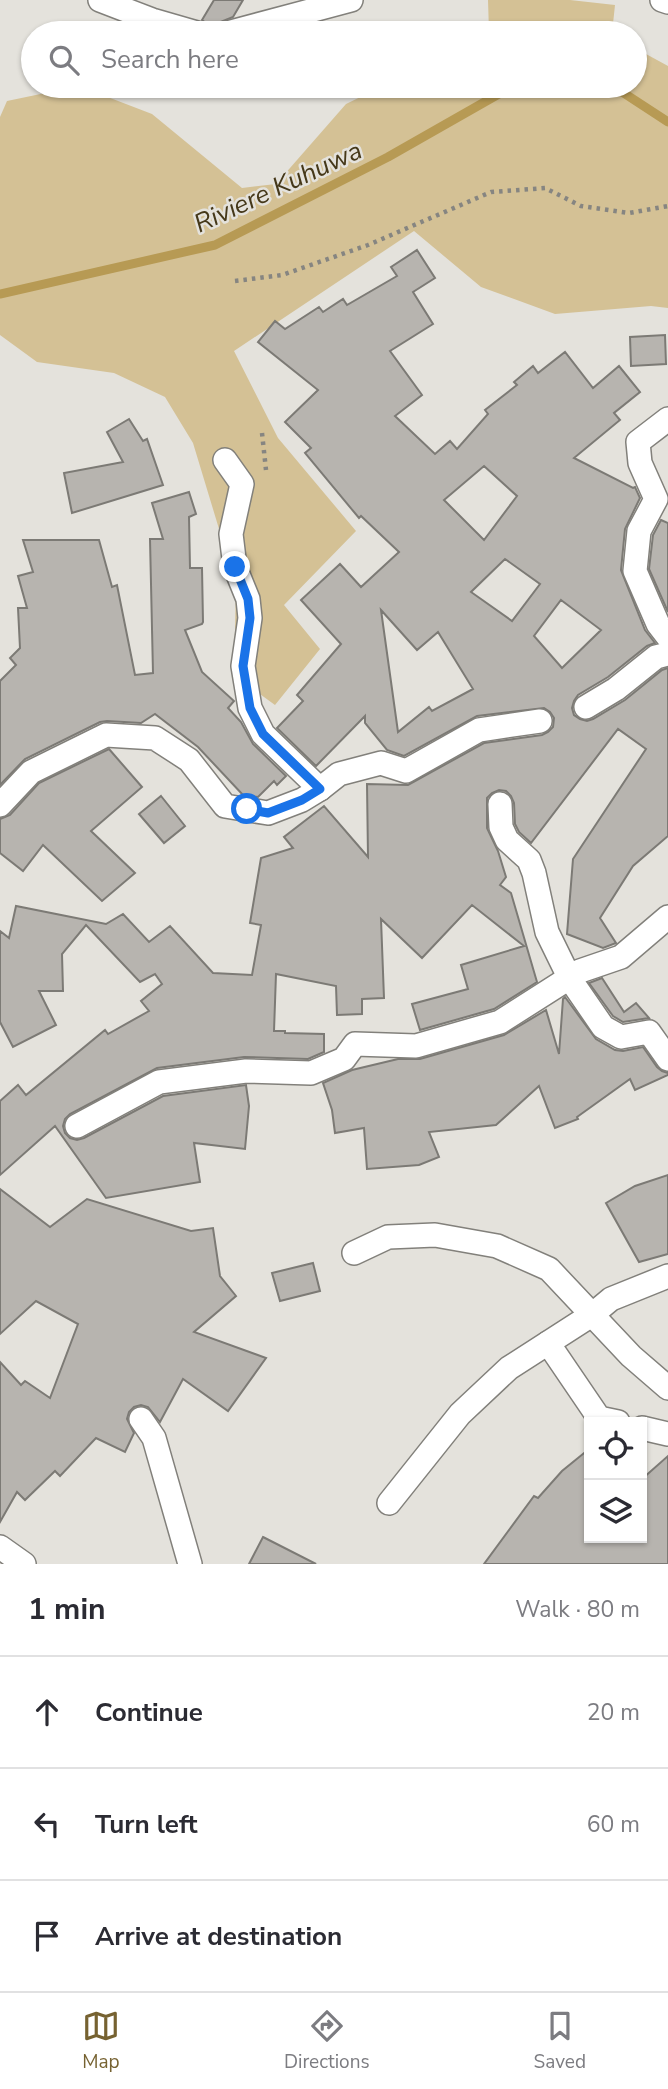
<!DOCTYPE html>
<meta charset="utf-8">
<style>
body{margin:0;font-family:"Nunito Sans",sans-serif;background:#f2f2f3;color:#2b2b33}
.controls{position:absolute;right:21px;bottom:21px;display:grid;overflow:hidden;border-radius:0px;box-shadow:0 2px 5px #0004}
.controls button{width:63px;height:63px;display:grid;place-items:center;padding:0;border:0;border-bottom:2px solid #e1e1e2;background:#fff;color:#2b2b33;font:35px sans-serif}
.stop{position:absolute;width:21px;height:21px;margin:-16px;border:5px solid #1a73e8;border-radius:50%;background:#fff}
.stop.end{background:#1a73e8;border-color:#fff;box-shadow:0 2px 7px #0008}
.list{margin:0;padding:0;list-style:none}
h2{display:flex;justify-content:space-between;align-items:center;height:91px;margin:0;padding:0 28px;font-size:30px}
h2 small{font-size:23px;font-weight:400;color:#7c7c81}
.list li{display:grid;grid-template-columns:46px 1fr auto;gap:21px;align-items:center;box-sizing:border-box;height:112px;padding:0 28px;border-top:2px solid #e1e1e2}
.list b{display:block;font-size:26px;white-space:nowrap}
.list em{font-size:23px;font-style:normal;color:#7c7c81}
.icon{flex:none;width:38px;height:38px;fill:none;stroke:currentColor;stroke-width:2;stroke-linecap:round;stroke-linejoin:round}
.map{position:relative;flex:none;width:668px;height:1564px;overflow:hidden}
.search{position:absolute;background:#fff;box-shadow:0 2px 5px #0004;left:21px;right:21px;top:21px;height:77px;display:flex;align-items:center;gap:18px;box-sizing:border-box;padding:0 24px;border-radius:38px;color:#7c7c81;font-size:26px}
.sheet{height:427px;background:#fff}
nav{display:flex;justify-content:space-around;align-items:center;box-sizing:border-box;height:98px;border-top:2px solid #e1e1e2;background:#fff;font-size:19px;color:#7c7c81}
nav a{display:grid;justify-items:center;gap:4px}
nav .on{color:#766231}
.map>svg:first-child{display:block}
</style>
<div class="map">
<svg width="668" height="1564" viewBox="0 0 668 1564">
<rect width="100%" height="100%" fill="#e4e2dc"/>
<!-- green -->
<g fill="#d4c195">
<polygon points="488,0 570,0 615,5 612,33 487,33 489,32"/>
<polygon points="635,48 668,66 668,308 651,306 555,314 481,287 414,231 234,351 278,438 356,531 284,605 320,649 275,705 234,675 236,585 193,443 165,397 114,373 37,362 0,335 0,117 7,101 79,86 152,114 242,188 276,184 346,104 383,86 635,86"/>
</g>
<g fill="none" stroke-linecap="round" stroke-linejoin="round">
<!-- stream -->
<g stroke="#b79a54" stroke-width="9">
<polyline points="613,86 668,122"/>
<polyline points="0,294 215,245 388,157 504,91 560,86"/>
</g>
</g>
<!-- building -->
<g fill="#b7b4af" stroke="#7c7a75" stroke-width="2" fill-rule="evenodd">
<polygon points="214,0 243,0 233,17 218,23 213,33 211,33 207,24 202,20"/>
<path d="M417,250L435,278L413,292L433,324L390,351L422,395L395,416L435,454L450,441L457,449L488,414L485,410L517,385L514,382L533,366L538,373L565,352L593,388L619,366L640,392L614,413L620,420L574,458L633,488L635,487L640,498L625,529L621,570L645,630L655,643L647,646L608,677L578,695L574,701L572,708L574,715L580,719L587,721L593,719L625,700L662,670L668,668V836L633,866L600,918L616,943L603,948L567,934L573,859L646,749L618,729L531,843L519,832L515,824L514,803L511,796L506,791L499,790L492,793L487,798V828L498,851L506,877L500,885L511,893L537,982L494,1009L420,1030L412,1004L468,989L461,965L524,946L472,905L422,958L381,919L384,998L362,999V1014L337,1015L336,986L276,974L274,1031H285V1033L324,1034V1052L308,1059L244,1057L157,1068L70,1114L65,1119L63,1126L65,1133L70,1138L77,1140L84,1138L163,1096L246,1085L249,1106L245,1149L194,1143L200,1182L106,1198L55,1126L0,1175V1101L18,1085L26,1095L105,1030L108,1034L149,1011L141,1001L162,984L155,974L140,982L86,925L62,954L63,991H39L56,1025L13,1047L0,1022V931L9,938L16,906L106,924L123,914L149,942L170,926L213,973L252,975L261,925L250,923L261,858L293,848L284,837L324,806L368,857L367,784L408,785L484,743L542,735L548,732L553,727L554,718L550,712L544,708L477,716L404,756L387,750L365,723V716L316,766L277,728L303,701L297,695L341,644L301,600L340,564L361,587L399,552L361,516L359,518L305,453L311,448L285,422L318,390L258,342L275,321L285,329L319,307L323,312L343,299L347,305L397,276L391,267ZM484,466L517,496L484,540L444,500ZM505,559L540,584L512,621L471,592ZM561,600L601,630L562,668L534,636ZM381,610L417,650L438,632L473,689L432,711L429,707L398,732Z"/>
<polygon points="665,335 666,364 631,366 630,337"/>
<polygon points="129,419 143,441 147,439 163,485 72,513 64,473 123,462 107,432"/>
<polygon points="189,492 196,514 189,517 190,568 202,568 203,622 202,624 185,630 202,672 234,701 228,708 241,722 253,744 286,776 277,785 274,781 258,797 243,795 198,747 155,714 141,723 107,721 100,722 25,759 0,785 0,681 16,665 10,658 20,648 18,608 27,608 18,576 33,572 23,540 99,540 112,587 117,585 135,675 153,673 150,539 163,539 152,503"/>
<polygon points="661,520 668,523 668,612 649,569 653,535"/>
<polygon points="109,749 142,787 91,831 135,873 102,901 43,845 23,871 0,853 0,819 10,815 39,783"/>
<polygon points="161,796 185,826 164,843 139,814"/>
<polygon points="602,978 624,1012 636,1003 649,1018 623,1022 613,1016 589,983"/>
<polygon points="565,997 596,1039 615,1050 623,1051 643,1047 657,1067 662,1071 668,1073 668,1075 635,1090 630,1079 577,1117 578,1119 555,1128 539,1086 496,1125 429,1132 439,1157 419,1165 367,1169 364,1128 335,1133 332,1110 323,1083 352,1070 398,1059 420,1059 504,1035 546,1010 559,1054 563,999"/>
<polygon points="668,1175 668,1254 639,1262 606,1203 635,1186"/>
<polygon points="0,1189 50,1227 87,1199 191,1231 213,1228 220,1276 236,1296 194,1332 266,1358 228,1411 183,1379 160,1422 148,1407 141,1405 134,1407 129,1412 127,1419 134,1433 125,1452 96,1438 60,1476 55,1471 25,1500 17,1492 0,1522 0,1362 21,1385 25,1381 50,1398 78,1324 36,1301 0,1334"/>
<polygon points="313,1263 320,1291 280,1301 272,1273"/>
<polygon points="589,1449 589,1538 642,1538 642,1479 668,1456 668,1564 484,1564 534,1496 538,1498 562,1471"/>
<polygon points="263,1537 316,1564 249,1564"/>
</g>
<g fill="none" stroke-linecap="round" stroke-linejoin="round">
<!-- street casing -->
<g stroke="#82807b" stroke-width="26">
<g id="street">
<polyline points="100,0 152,20 197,33"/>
<polyline points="662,0 668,2"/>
<polyline points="227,33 351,0"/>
<polyline points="668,419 638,442 640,463 656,499 639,531 635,571 658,624 668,637"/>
<polyline points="225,460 242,484 231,534 235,567 248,599 250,618 243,666 250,708 263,734 320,789"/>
<polyline points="586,707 616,689 656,657 668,654"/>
<polyline points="500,804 501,827 507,840 529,860 534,873 547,932 570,979 603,1027 621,1037 649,1032 668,1059"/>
<polyline points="0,805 31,772 106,735 155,738 189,760 225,806 268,813 302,800 320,789 339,774 381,763 406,771 479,730 540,721"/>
<polyline points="77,1126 159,1082 246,1071 311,1073 344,1059 355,1044 416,1046 500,1022 580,971 621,957 668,917"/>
<polyline points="354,1253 388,1237 435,1235 497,1246 549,1269 631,1356 668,1388"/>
<polyline points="548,1343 599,1418 618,1422"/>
<polyline points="141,1419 154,1438 190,1564"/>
<polyline points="642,1428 668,1434"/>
<polyline points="389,1503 460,1414 509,1368 593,1314 611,1299 668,1276"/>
<polyline points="0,1547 24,1564"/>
</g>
</g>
<!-- path -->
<g stroke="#868581" stroke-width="4.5" stroke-dasharray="3.5 5" stroke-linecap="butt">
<polyline points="235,281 282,275 368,245 491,192 545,188 581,206 629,213 668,206"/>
<polyline points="262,433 266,470"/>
</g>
<!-- street -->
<use href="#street" stroke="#fff" stroke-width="23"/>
</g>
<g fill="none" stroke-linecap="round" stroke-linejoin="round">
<!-- route -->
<polyline stroke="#1a73e8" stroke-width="9" points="235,567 248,599 250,618 243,666 250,708 263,734 320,789 302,800 268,813 247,809"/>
</g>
<g text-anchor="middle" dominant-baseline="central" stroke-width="5" stroke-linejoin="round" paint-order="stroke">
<!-- water labels -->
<g font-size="26" font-style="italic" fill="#453819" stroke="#e4e2dc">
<text transform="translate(278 187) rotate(-25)">Riviere Kuhuwa</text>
</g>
</g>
</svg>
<div class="controls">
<button><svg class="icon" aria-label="locate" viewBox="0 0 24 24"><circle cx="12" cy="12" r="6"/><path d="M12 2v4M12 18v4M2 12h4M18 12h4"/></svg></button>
<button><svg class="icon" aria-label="layers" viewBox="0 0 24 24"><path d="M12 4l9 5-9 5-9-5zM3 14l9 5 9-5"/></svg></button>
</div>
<div class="stop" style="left:247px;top:809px"></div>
<div class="stop end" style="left:235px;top:567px"></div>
<div class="search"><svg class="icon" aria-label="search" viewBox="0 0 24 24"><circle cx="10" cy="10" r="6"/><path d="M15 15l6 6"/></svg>Search here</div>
</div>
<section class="sheet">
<h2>1 min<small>Walk · 80 m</small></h2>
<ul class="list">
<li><svg class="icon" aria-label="ahead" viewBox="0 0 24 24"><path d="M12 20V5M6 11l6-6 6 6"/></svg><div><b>Continue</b></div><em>20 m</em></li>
<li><svg class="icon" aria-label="left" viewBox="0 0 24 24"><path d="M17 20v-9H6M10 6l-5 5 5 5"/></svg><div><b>Turn left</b></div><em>60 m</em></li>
<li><svg class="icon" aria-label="arrive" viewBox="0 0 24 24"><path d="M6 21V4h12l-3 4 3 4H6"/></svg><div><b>Arrive at destination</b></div></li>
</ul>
</section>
<nav>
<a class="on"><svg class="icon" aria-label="map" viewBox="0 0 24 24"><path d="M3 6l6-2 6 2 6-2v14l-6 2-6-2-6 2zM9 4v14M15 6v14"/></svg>Map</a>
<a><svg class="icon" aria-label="directions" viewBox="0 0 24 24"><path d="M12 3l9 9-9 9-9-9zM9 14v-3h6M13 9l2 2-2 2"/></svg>Directions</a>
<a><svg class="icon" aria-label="saved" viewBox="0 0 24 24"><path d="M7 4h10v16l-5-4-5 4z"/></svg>Saved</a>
</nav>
